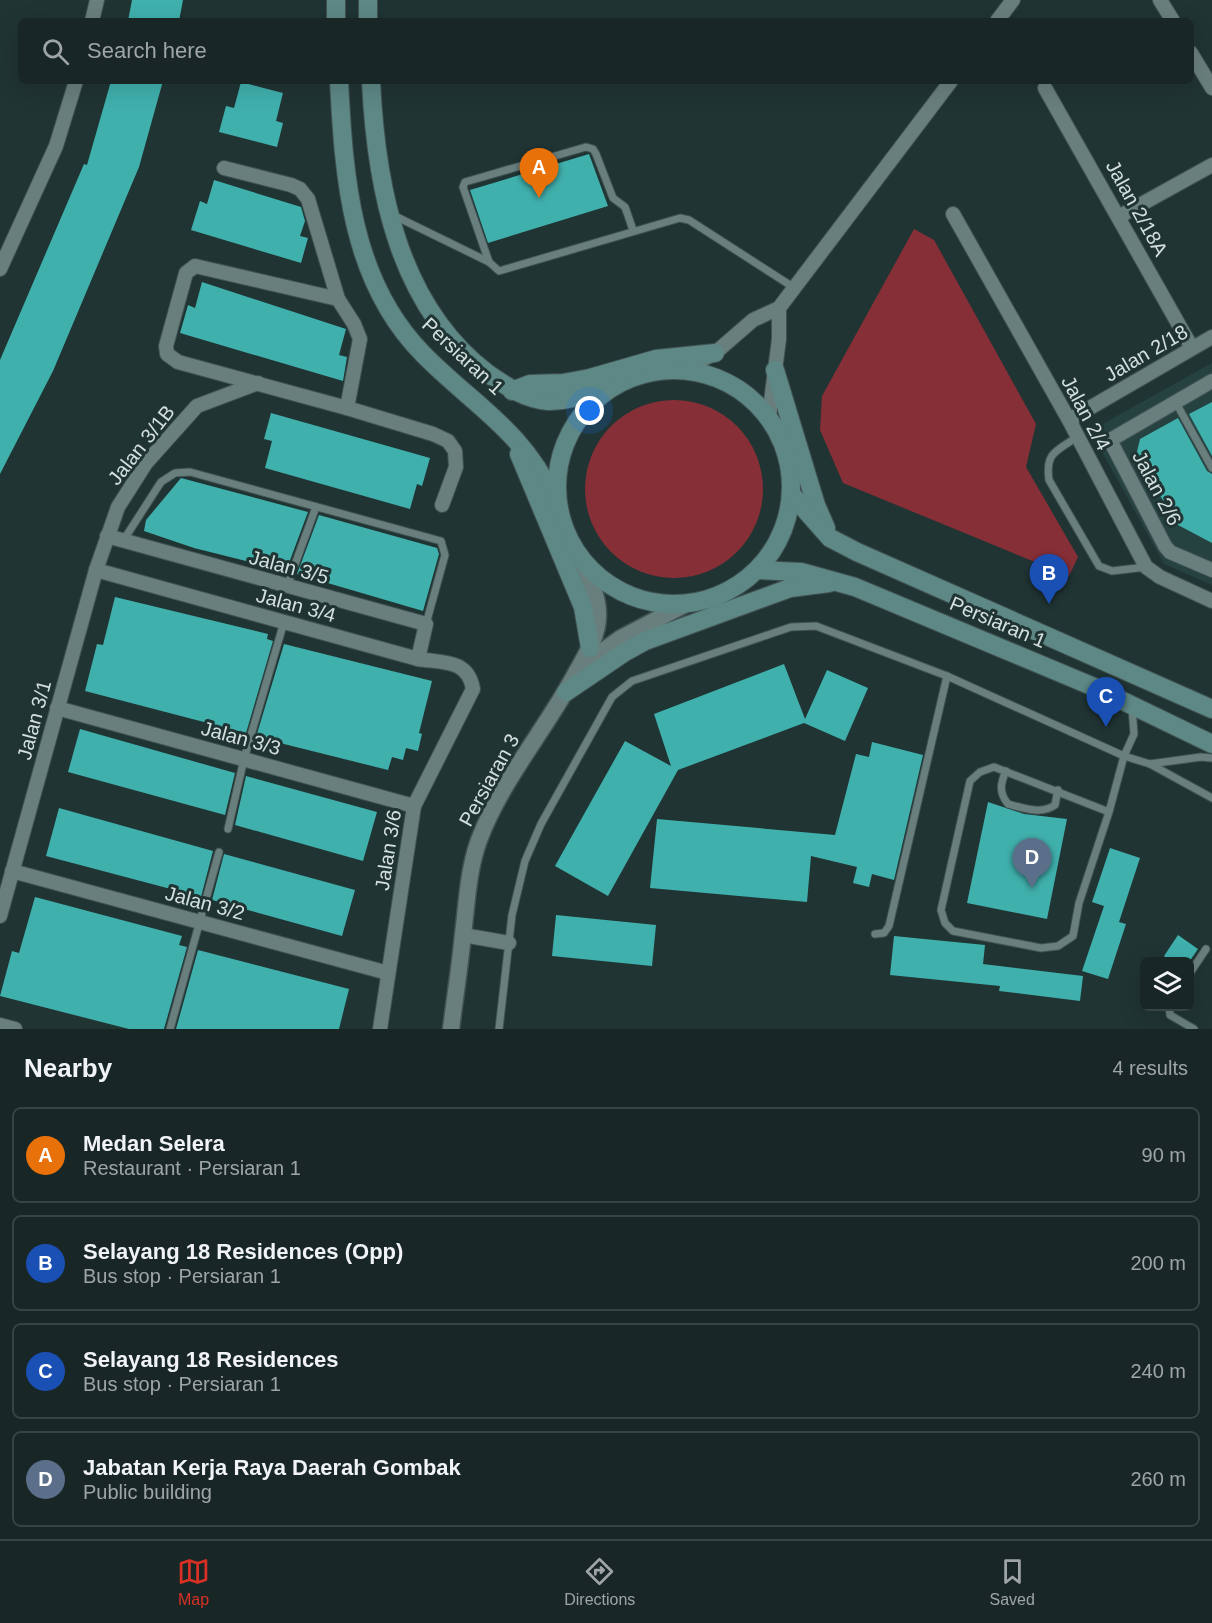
<!DOCTYPE html>
<meta charset="utf-8">
<style>
body{margin:0;font-family:Arial,sans-serif;background:#253332;color:#f1f3f6}
.controls{position:absolute;right:18px;bottom:18px;display:grid;overflow:hidden;border-radius:9px;box-shadow:0 6px 24px #0002}
.controls button{width:54px;height:54px;display:grid;place-items:center;padding:0;border:0;border-bottom:2px solid #364443;background:#182726;color:#f1f3f6;font:30px sans-serif}
.you{position:absolute;left:590px;top:411px;width:21px;height:21px;margin:-15px;border:4px solid #fff;border-radius:50%;background:#1a73e8;box-shadow:0 0 0 9px #1a73e833}
.badge{display:grid;place-items:center;width:39px;height:39px;border-radius:50%;background:#d93025;color:#fff;font-size:20px;font-weight:700}
.pin{position:absolute;translate:-50% -50px;filter:drop-shadow(0 2px 3px #0008)}
.pin::after{content:'';position:absolute;top:32px;width:21px;height:18px;background:inherit;clip-path:polygon(0 0,100% 0,50% 100%)}
.list{margin:0;padding:0;list-style:none}
h2{display:flex;justify-content:space-between;align-items:center;height:78px;margin:0;padding:0 24px;font-size:26px}
h2 small{font-size:20px;font-weight:400;color:#9fa5a7}
.list li{display:grid;grid-template-columns:39px 1fr auto;gap:18px;align-items:center;box-sizing:border-box;height:96px;margin:0 12px 12px;padding:0 12px;border:2px solid #364443;border-radius:9px}
.list b{display:block;font-size:22px;white-space:nowrap}
.list p{margin:0;font-size:20px;white-space:nowrap;color:#9fa5a7}
.list em{font-size:20px;font-style:normal;color:#9fa5a7}
.icon{flex:none;width:33px;height:33px;fill:none;stroke:currentColor;stroke-width:2;stroke-linecap:round;stroke-linejoin:round}
.map{position:relative;flex:none;width:1212px;height:1029px;overflow:hidden}
.search{position:absolute;background:#182726;box-shadow:0 6px 24px #0002;left:18px;right:18px;top:18px;height:66px;display:flex;align-items:center;gap:15px;box-sizing:border-box;padding:0 21px;border-radius:9px;color:#9fa5a7;font-size:22px}
.sheet{height:510px;background:#182726}
nav{display:flex;justify-content:space-around;align-items:center;box-sizing:border-box;height:84px;border-top:2px solid #364443;background:#182726;font-size:16px;color:#9fa5a7}
nav a{display:grid;justify-items:center;gap:3px}
nav .on{color:#d93025}
.map>svg:first-child{display:block}
</style>
<div class="map">
<svg width="1212" height="1029" viewBox="0 0 1212 1029">
<rect width="100%" height="100%" fill="#203433"/>
<!-- built -->
<polygon fill="#254241" points="1212,363 1212,585 1164,564 1096,441 1099,426"/>
<!-- green -->
<g fill="#862f36">
<polygon points="914,229 934,240 1036,424 1026,467 1078,557 1069,576 843,483 820,430 822,396"/>
<circle cx="674" cy="489" r="89"/>
</g>
<!-- building -->
<g fill="#40b0ad">
<polygon points="132,0 183,0 179,21 128,21"/>
<polygon points="111,81 163,81 139,167 53,371 0,474 0,360 84,164 87,165"/>
<polygon points="241,82 283,93 276,121 283,123 277,147 219,132 226,106 234,108"/>
<polygon points="589,154 608,206 488,243 470,190"/>
<polygon points="214,180 301,207 305,221 300,236 308,238 301,263 191,230 200,201 207,204"/>
<polygon points="202,282 346,329 339,355 347,357 343,381 180,333 188,305 195,308"/>
<polygon points="1212,402 1212,456 1189,414"/>
<polygon points="271,413 430,458 422,486 417,484 410,509 265,468 272,441 264,439"/>
<polygon points="1178,418 1207,471 1212,474 1212,543 1178,525 1136,456 1140,439"/>
<polygon points="181,478 308,512 286,571 194,548 144,531 146,520"/>
<polygon points="319,515 437,548 439,554 423,611 297,574"/>
<polygon points="115,597 268,634 267,639 273,641 246,733 85,691 97,644 103,645"/>
<polygon points="284,644 432,681 419,733 422,734 418,751 406,748 403,760 392,757 388,770 256,737"/>
<polygon points="784,664 805,719 827,670 868,688 845,741 804,723 678,770 608,896 555,866 625,741 671,766 654,714"/>
<polygon points="80,729 235,773 225,815 68,772"/>
<polygon points="872,742 923,755 894,880 872,874 869,887 853,883 857,867 811,856 807,902 650,888 657,819 835,835 856,754 869,757"/>
<polygon points="246,776 377,812 363,861 235,825"/>
<polygon points="988,802 1024,814 1067,819 1047,919 967,903"/>
<polygon points="59,808 213,851 201,897 46,856"/>
<polygon points="1110,848 1140,858 1119,922 1126,924 1108,979 1082,971 1104,906 1092,902"/>
<polygon points="224,854 355,890 342,936 212,900"/>
<polygon points="35,897 182,936 179,945 187,947 164,1029 129,1029 0,996 12,951 19,953"/>
<polygon points="556,915 656,925 652,966 552,956"/>
<polygon points="1178,935 1198,949 1189,962 1172,962 1164,956"/>
<polygon points="894,936 985,945 983,964 1083,976 1080,1001 999,991 1000,986 890,975"/>
<polygon points="198,950 349,989 339,1029 176,1029"/>
</g>
<g fill="none" stroke-linecap="round" stroke-linejoin="round">
<!-- service casing -->
<g stroke="#415252" stroke-width="9">
<g id="service">
<polyline points="395,216 489,262 499,271 680,218 689,220 793,287"/>
<polyline points="489,262 463,187 465,182 586,147 593,149 596,154 613,198 625,207 633,230"/>
<polyline points="1175,401 1212,468"/>
<path d="M1077,437C1057,451 1045,452 1049,480L1099,566L1112,571L1146,567"/>
<polyline points="123,541 161,482 175,473 190,472 441,541 445,555 426,624"/>
<polyline points="287,586 316,507"/>
<polyline points="1150,764 1201,757 1212,758"/>
<path d="M1006,771C1000,784 999,793 1008,804C1023,808 1041,815 1055,805L1058,790"/>
<polyline points="1109,812 994,767 980,772 970,781 941,910 945,923 953,931 1041,948 1058,946 1073,936 1079,903 1109,812 1124,756 1134,734 1132,708"/>
<polyline points="228,829 244,759 284,622"/>
<polyline points="875,934 884,933 889,926 947,676"/>
<polyline points="1190,973 1206,949"/>
<polyline points="1169,1006 1170,1015 1194,1029"/>
<polyline points="170,1029 219,852"/>
<polyline points="499,1029 512,915 525,861 541,824 612,697 632,681 791,627 816,626 947,676 1124,756 1150,764 1212,798"/>
</g>
</g>
<!-- minor casing -->
<g stroke="#415252" stroke-width="16">
<g id="minor">
<polyline points="1160,0 1173,21"/>
<polyline points="92,21 97,0"/>
<polyline points="997,21 1013,0"/>
<polyline points="1191,53 1212,88"/>
<polyline points="1045,88 1192,348"/>
<polyline points="224,168 291,185 300,189 308,199 338,299 354,324 360,339 347,408"/>
<polyline points="953,214 1069,420 1146,567 1160,577 1212,601"/>
<polyline points="1120,216 1212,165"/>
<polyline points="0,269 56,146 76,81"/>
<polyline points="338,299 195,266 186,273 166,346 167,354 178,362 347,408 433,434 448,441 455,451 456,467 442,505"/>
<polyline points="683,370 715,353 753,320 779,308 951,81"/>
<polyline points="1212,381 1112,439 1112,444 1165,546 1170,552 1212,570"/>
<polyline points="769,417 779,339 779,308"/>
<polyline points="1069,420 1212,337"/>
<polyline points="107,536 426,624 418,659"/>
<path d="M96,570L418,659C443,663 468,659 473,689L414,806L380,1029"/>
<polyline points="57,708 414,806"/>
<polyline points="12,871 388,973"/>
<polyline points="0,916 96,570 118,507 146,463 197,406 258,383"/>
<polyline points="463,935 509,943"/>
<polyline points="0,1025 15,1029"/>
</g>
</g>
<!-- tertiary casing -->
<g stroke="#415252" stroke-width="19">
<g id="tertiary">
<polyline points="584,665 621,638 688,603"/>
<path d="M451,1029C455,997 460,966 463,934C467,903 468,870 479,840C502,779 547,728 577,671C586,655 598,636 598,616C599,597 588,577 582,560"/>
</g>
</g>
<!-- secondary casing -->
<g stroke="#415252" stroke-width="20">
<g id="secondary">
<polyline points="336,0 336,21"/>
<polyline points="368,0 368,21"/>
<path d="M339,81C344,178 351,281 423,354C473,405 523,430 554,499"/>
<path d="M371,81C376,187 398,305 487,373C506,386 524,399 548,401C568,402 587,393 606,387"/>
<polyline points="775,370 816,505 826,528"/>
<circle cx="674" cy="487" r="117"/>
<polyline points="512,391 530,384 563,383 590,378 656,359 715,353"/>
<polyline points="519,454 583,607 590,648"/>
<polyline points="792,495 830,538 857,552 1212,709"/>
<polyline points="758,570 801,572 855,587 1094,687 1212,744"/>
<polyline points="566,692 625,652 645,641 790,588 829,583"/>
</g>
</g>
<!-- service -->
<use href="#service" stroke="#697f7e" stroke-width="7"/>
<!-- minor -->
<use href="#minor" stroke="#697f7e" stroke-width="14"/>
<!-- tertiary -->
<use href="#tertiary" stroke="#697f7e" stroke-width="16"/>
<!-- secondary -->
<use href="#secondary" stroke="#5d8886" stroke-width="18"/>
</g>
<g text-anchor="middle" dominant-baseline="central" stroke-width="6" stroke-linejoin="round" paint-order="stroke">
<!-- street labels -->
<g font-size="20" fill="#d4e0df" stroke="#203433">
<text transform="translate(1137 208) rotate(61)">Jalan 2/18A</text>
<text transform="translate(1146 353) rotate(-30)">Jalan 2/18</text>
<text transform="translate(463 356) rotate(43)">Persiaran 1</text>
<text transform="translate(1086 413) rotate(62)">Jalan 2/4</text>
<text transform="translate(141 445) rotate(-52)">Jalan 3/1B</text>
<text transform="translate(1157 488) rotate(62)">Jalan 2/6</text>
<text transform="translate(289 567) rotate(15)">Jalan 3/5</text>
<text transform="translate(296 605) rotate(15)">Jalan 3/4</text>
<text transform="translate(998 622) rotate(23)">Persiaran 1</text>
<text transform="translate(34 720) rotate(-75)">Jalan 3/1</text>
<text transform="translate(241 738) rotate(15)">Jalan 3/3</text>
<text transform="translate(489 780) rotate(-61)">Persiaran 3</text>
<text transform="translate(388 850) rotate(-81)">Jalan 3/6</text>
<text transform="translate(205 903) rotate(15)">Jalan 3/2</text>
</g>
</g>
</svg>
<div class="controls">
<button><svg class="icon" aria-label="layers" viewBox="0 0 24 24"><path d="M12 4l9 5-9 5-9-5zM3 14l9 5 9-5"/></svg></button>
</div>
<div class="you"></div>
<div class="pin badge" style="left:539px;top:198px;background:#e8710a">A</div>
<div class="pin badge" style="left:1049px;top:604px;background:#1a4fb4">B</div>
<div class="pin badge" style="left:1106px;top:727px;background:#1a4fb4">C</div>
<div class="pin badge" style="left:1032px;top:888px;background:#5c6f8a">D</div>
<div class="search"><svg class="icon" aria-label="search" viewBox="0 0 24 24"><circle cx="10" cy="10" r="6"/><path d="M15 15l6 6"/></svg>Search here</div>
</div>
<section class="sheet">
<h2>Nearby<small>4 results</small></h2>
<ul class="list">
<li><span class="badge" style="background:#e8710a">A</span><div><b>Medan Selera</b><p>Restaurant · Persiaran 1</p></div><em>90 m</em></li>
<li><span class="badge" style="background:#1a4fb4">B</span><div><b>Selayang 18 Residences (Opp)</b><p>Bus stop · Persiaran 1</p></div><em>200 m</em></li>
<li><span class="badge" style="background:#1a4fb4">C</span><div><b>Selayang 18 Residences</b><p>Bus stop · Persiaran 1</p></div><em>240 m</em></li>
<li><span class="badge" style="background:#5c6f8a">D</span><div><b>Jabatan Kerja Raya Daerah Gombak</b><p>Public building</p></div><em>260 m</em></li>
</ul>
</section>
<nav>
<a class="on"><svg class="icon" aria-label="map" viewBox="0 0 24 24"><path d="M3 6l6-2 6 2 6-2v14l-6 2-6-2-6 2zM9 4v14M15 6v14"/></svg>Map</a>
<a><svg class="icon" aria-label="directions" viewBox="0 0 24 24"><path d="M12 3l9 9-9 9-9-9zM9 14v-3h6M13 9l2 2-2 2"/></svg>Directions</a>
<a><svg class="icon" aria-label="saved" viewBox="0 0 24 24"><path d="M7 4h10v16l-5-4-5 4z"/></svg>Saved</a>
</nav>
